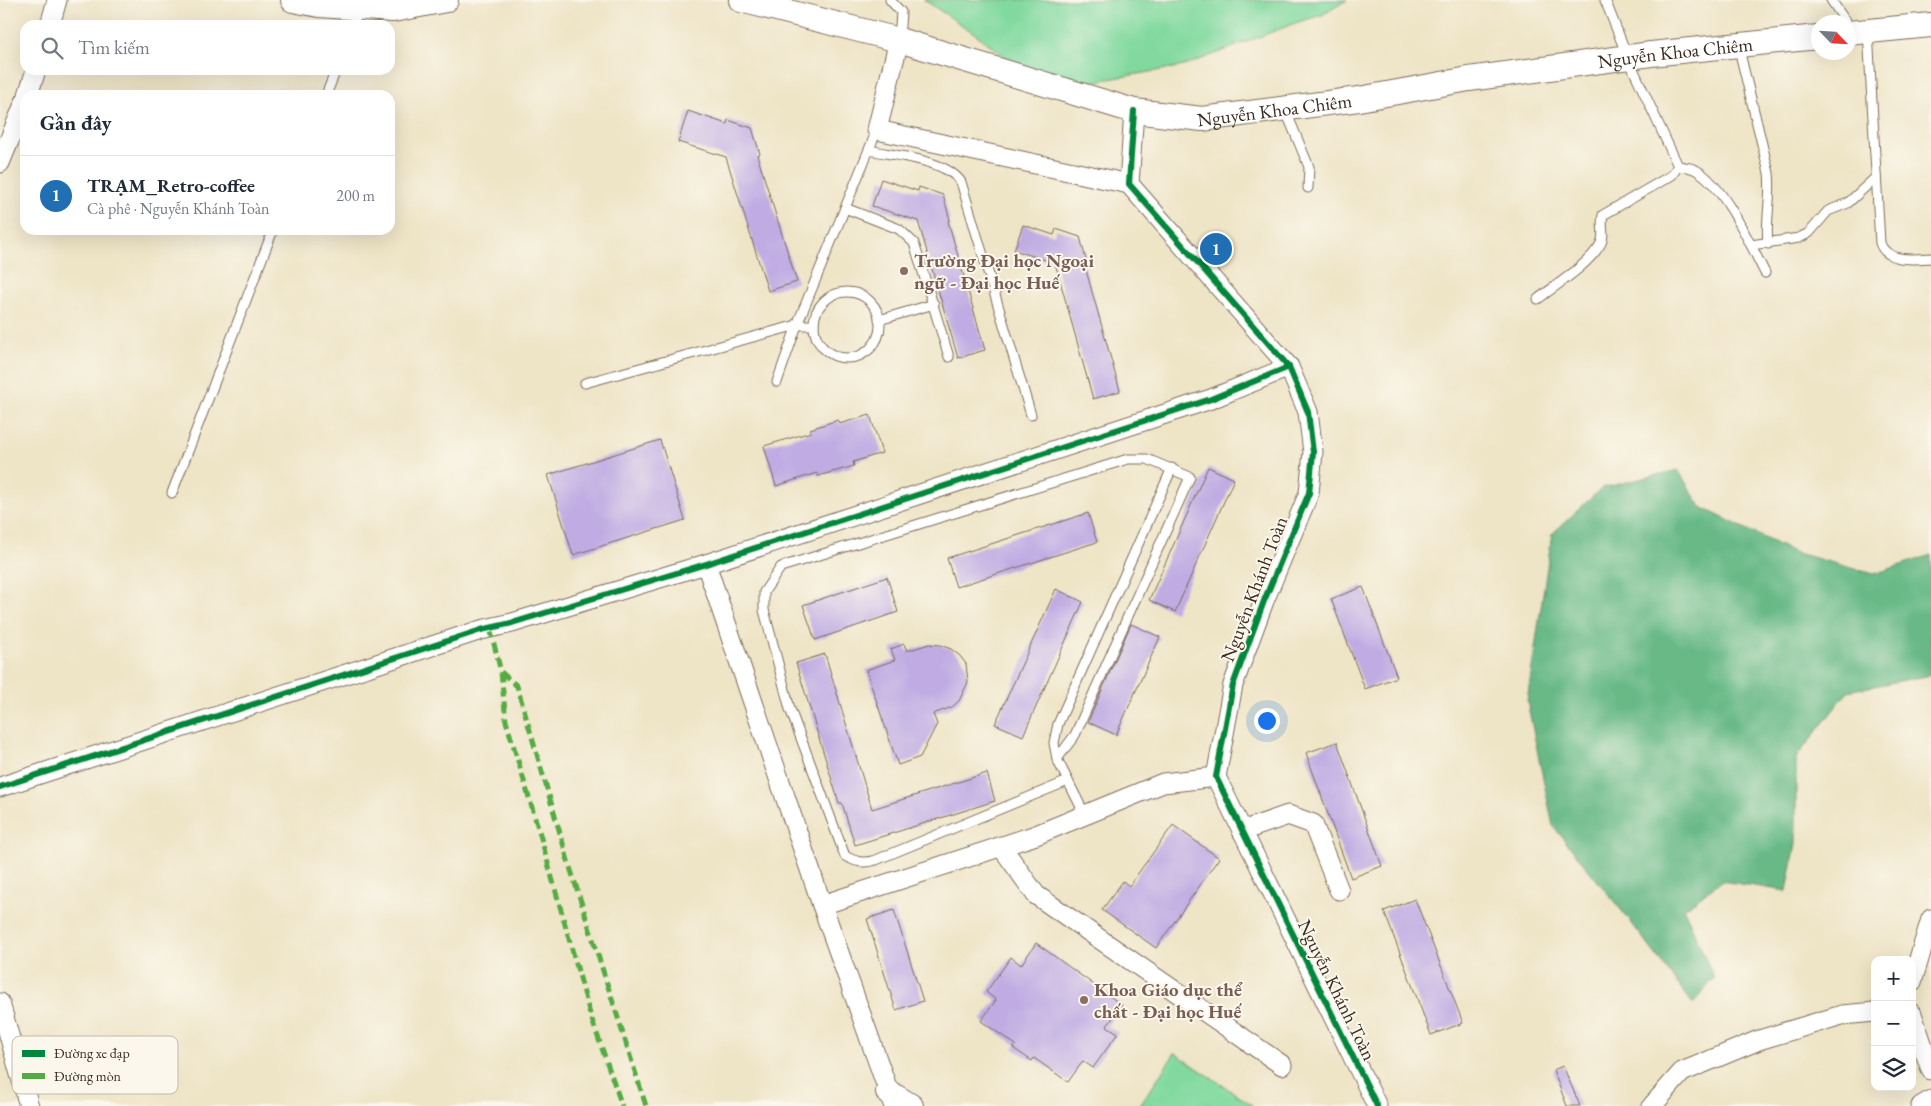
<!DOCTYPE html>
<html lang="vi">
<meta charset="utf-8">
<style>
body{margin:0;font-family:"EB Garamond",serif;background:#f6f6f7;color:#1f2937}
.controls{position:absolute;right:15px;bottom:15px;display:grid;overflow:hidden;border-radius:10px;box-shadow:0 5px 20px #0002}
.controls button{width:45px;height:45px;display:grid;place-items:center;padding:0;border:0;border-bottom:1px solid #e0e1e3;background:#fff;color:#1f2937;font:25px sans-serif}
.compass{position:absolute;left:1811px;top:15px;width:45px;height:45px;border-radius:50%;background:#fff;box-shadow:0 5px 20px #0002;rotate:115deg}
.you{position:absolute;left:1266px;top:720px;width:18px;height:18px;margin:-12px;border:4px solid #fff;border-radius:50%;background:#1a73e8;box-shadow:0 0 0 8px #1a73e833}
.badge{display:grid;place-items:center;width:32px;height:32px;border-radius:50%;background:#1f6fb2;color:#fff;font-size:16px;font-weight:700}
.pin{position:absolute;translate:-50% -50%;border:2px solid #fff;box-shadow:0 1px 5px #0006}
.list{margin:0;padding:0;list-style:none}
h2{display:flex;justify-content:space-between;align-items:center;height:65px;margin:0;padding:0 20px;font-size:21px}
h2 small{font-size:16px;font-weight:400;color:#747a83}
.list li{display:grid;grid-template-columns:32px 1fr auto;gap:15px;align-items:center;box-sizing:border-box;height:80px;padding:0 20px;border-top:1px solid #e0e1e3}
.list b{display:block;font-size:19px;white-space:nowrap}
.list p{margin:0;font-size:16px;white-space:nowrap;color:#747a83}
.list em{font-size:16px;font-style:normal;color:#747a83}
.icon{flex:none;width:28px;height:28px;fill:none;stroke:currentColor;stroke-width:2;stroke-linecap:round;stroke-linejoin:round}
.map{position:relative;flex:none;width:1931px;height:1106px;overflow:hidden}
.search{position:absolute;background:#fff;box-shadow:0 5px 20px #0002;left:20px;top:20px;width:375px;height:55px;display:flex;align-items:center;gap:12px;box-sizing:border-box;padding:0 18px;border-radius:15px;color:#747a83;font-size:19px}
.panel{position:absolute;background:#fff;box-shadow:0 5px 20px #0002;left:20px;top:90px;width:375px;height:145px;border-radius:15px}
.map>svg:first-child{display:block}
</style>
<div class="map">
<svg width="1931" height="1106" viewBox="0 0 1931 1106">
<rect width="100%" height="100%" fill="#fbf7ec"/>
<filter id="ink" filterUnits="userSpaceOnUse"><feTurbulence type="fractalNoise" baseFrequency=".02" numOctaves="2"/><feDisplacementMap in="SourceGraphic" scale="10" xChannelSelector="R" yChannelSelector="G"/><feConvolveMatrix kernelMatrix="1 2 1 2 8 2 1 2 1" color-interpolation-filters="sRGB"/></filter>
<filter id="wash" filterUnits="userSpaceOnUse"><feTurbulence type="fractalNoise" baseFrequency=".0096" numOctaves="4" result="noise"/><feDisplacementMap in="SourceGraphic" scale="20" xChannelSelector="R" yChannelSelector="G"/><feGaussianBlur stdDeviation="1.12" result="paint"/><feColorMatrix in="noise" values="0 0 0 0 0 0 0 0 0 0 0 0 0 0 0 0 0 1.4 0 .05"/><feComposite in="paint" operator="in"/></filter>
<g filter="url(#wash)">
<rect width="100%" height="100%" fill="#eee4c6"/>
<!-- green -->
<g fill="#81d99f" stroke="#5e825e">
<polygon points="924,0 1347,0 1322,15 1298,22 1184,66 1080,84 1050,78 1006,57 974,33"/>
<polygon points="1175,1053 1252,1105 1252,1106 1139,1106"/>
</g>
<!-- forest -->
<polygon fill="#68b986" stroke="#527252" points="1678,470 1701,507 1793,552 1874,574 1931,555 1931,675 1848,691 1796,758 1796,843 1787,891 1721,881 1684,909 1714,978 1693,1004 1630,921 1553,826 1527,701 1552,534 1602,488"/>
<g id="blocks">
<!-- building -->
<g fill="#c0ace3">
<polygon points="688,111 727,124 728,120 752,128 760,154 757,155 797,282 768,291 726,157 678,142"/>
<polygon points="881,179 918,191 919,187 943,195 950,220 948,221 985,350 958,358 918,221 872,206"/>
<polygon points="1023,225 1054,235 1056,229 1080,237 1087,263 1084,263 1120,391 1093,399 1055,263 1014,250"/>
<polygon points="870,415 882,453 853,462 854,466 818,476 817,473 776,486 764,446 811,432 810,429 838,420 839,424"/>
<polygon points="660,440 685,520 573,555 548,475"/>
<polygon points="1208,467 1234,479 1175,612 1149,600"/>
<polygon points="1088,513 1097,542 956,587 947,558"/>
<polygon points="887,577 898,612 815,640 803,605"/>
<polygon points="1363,587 1397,677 1365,689 1331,599"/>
<polygon points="1056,589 1083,602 1023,736 995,724"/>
<polygon points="1131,624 1160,637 1116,735 1088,722"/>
<polygon points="904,644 907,651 929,644 940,645 951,649 960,656 966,664 968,682 959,701 952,707 933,714 937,724 920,757 898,765 866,670 895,660 891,649"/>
<polygon points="825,654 872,809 987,773 995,801 855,845 842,803 839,803 796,663"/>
<polygon points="1337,742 1382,866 1351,878 1306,753"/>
<polygon points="1173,825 1219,858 1156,948 1102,910 1123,881 1129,886"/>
<polygon points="1415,899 1463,1023 1431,1035 1384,911"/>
<polygon points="894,910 923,1001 896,1010 867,919"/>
<polygon points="1036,943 1122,1005 1107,1026 1118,1033 1093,1068 1083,1061 1068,1082 1034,1058 1032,1061 1013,1048 1016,1045 981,1021 996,1000 986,992 1011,957 1021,965"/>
<polygon points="1563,1066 1580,1106 1567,1106 1553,1070"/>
</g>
</g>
</g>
<g filter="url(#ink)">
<use href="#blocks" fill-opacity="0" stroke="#7a6b59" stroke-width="1"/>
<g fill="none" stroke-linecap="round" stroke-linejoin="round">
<!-- service casing -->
<g stroke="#7a6b59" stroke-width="11">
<g id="service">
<polyline points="890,0 901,12 899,39"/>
<polyline points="1831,0 1846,22"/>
<polyline points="353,25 360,8"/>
<path d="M1868,31L1880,243C1887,263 1914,259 1931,258"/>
<path d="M1738,45L1769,173C1772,197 1765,220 1768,244"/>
<polyline points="326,95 336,70"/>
<polyline points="1285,109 1309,167 1308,188"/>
<path d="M869,150C896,156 945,159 961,182L1031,415"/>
<path d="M1678,166C1684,167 1691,167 1696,170C1724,185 1751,246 1765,273"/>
<polyline points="845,208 899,229 914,243 949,357"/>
<polyline points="1751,245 1799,238 1809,233 1828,211 1848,203 1876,177"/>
<circle cx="847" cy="325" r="33"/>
<path d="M1538,299C1556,285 1588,265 1600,245C1606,236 1600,225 1603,215L1672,175L1678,166L1628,58L1605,0"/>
<polyline points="879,320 934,304"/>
<polyline points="777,382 797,325 877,130"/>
<polyline points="585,383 797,325 814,325"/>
<polyline points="172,493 273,230"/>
<path d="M1057,759L1075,735L1190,477L1147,459H1128L781,567L764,592V610L790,709L845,856C856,862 863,864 876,860L1068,781"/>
<polyline points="1085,815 1057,759 1054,743 1058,724 1172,468"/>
</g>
</g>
<!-- minor casing -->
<g stroke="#7a6b59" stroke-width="21">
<g id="minor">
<polyline points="50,25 57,0"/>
<polyline points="899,40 877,130 1129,184"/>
<polyline points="28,95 36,70"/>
<polyline points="1134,111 1129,184 1289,367 1308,412 1313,452 1309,493 1264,601 1233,685 1216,777 1377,1106"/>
<polyline points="0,163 25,102"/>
<polyline points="706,564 822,905 893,1104"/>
<polyline points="0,787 481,630 512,623 706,564 1211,399 1289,367"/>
<polyline points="1242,831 1288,815 1313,824 1339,890"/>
<polyline points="1001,846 1036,895 1282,1065"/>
<polyline points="822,905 1036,835 1163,783 1216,777"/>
<polyline points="1912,982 1931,919"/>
<polyline points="0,1003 29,1106"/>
<polyline points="1912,1014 1931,1070"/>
<polyline points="1652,1106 1682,1072 1759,1040 1842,1015 1875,1012"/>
<polyline points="1921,1106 1931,1100"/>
</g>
</g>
<!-- tertiary casing -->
<g stroke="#7a6b59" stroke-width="26">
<g id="tertiary">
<polyline points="293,0 319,5 393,10 446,0"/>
<path id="s1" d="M741,0L899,40L1134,111L1202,119L1359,99L1469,79L1651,54L1818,37"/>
<polyline points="1848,33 1931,25"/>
<polyline points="888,1092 911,1106"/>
</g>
</g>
<!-- service -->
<use href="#service" stroke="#fff" stroke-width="9"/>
<!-- minor -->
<use href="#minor" stroke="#fff" stroke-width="19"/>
<!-- tertiary -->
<use href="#tertiary" stroke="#fff" stroke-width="24"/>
<!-- quiet -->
<g stroke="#55ab43" stroke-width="5" stroke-dasharray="10 5" stroke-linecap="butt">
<polyline points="490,628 501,672 506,721 539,831 590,1014 622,1106"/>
<polyline points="501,672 517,686 569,864 646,1106"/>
</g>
<!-- cycleway casing -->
<g stroke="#fbf7ec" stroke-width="9">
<g id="cycleway">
<polyline points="1134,111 1129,184 1289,367 1308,412 1313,452 1309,493 1264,601 1233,685 1216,777 1377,1106"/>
<polyline points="0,787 481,630 512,623 706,564 1211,399 1289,367"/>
</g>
</g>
<!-- cycleway -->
<use href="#cycleway" stroke="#00873e" stroke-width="6"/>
</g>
</g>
<!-- markers -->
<g fill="#8d6e63" stroke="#fbf7ec" stroke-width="2">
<circle cx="904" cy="271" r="5"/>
<circle cx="1084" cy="1000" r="5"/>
</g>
<g text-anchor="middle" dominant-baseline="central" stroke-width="4" stroke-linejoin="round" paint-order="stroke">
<!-- street labels -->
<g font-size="19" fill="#3b2a1e" stroke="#fbf7ec">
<text stroke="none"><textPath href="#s1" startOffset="955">Nguyễn Khoa Chiêm</textPath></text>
<text stroke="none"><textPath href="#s1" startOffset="550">Nguyễn Khoa Chiêm</textPath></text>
<text transform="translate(1254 589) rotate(-69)">Nguyễn Khánh Toàn</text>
<text transform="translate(1337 990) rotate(64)">Nguyễn Khánh Toàn</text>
</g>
<!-- education labels -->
<g font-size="19" font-weight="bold" fill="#785e54" stroke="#fbf7ec" text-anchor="start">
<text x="914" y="260">Trường Đại học Ngoại<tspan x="914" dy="22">ngữ - Đại học Huế</tspan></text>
<text x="1094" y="989">Khoa Giáo dục thể<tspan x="1094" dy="22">chất - Đại học Huế</tspan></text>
</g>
</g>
<!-- legend -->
<rect x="12" y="1036" width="166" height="58" rx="8" fill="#fbf7ec" stroke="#c1baae" stroke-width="1"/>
<rect x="22" y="1050" width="23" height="7" fill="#00873e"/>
<rect x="22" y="1073" width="23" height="6" fill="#55ab43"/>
<g font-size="14" fill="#3b2a1e">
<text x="54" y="1058">Đường xe đạp</text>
<text x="54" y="1081">Đường mòn</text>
</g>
</svg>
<div class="controls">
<button>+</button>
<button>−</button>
<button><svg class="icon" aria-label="layers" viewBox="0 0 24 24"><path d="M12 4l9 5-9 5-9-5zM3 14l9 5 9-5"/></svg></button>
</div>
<svg class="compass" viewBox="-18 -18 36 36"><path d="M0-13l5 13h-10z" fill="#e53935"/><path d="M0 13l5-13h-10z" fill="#747a83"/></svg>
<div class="you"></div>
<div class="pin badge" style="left:1216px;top:249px">1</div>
<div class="search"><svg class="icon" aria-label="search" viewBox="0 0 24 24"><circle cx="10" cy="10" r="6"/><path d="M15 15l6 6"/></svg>Tìm kiếm</div>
<section class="panel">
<h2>Gần đây<small></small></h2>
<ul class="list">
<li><span class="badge">1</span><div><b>TRẠM_Retro-coffee</b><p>Cà phê · Nguyễn Khánh Toàn</p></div><em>200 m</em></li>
</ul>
</section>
</div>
